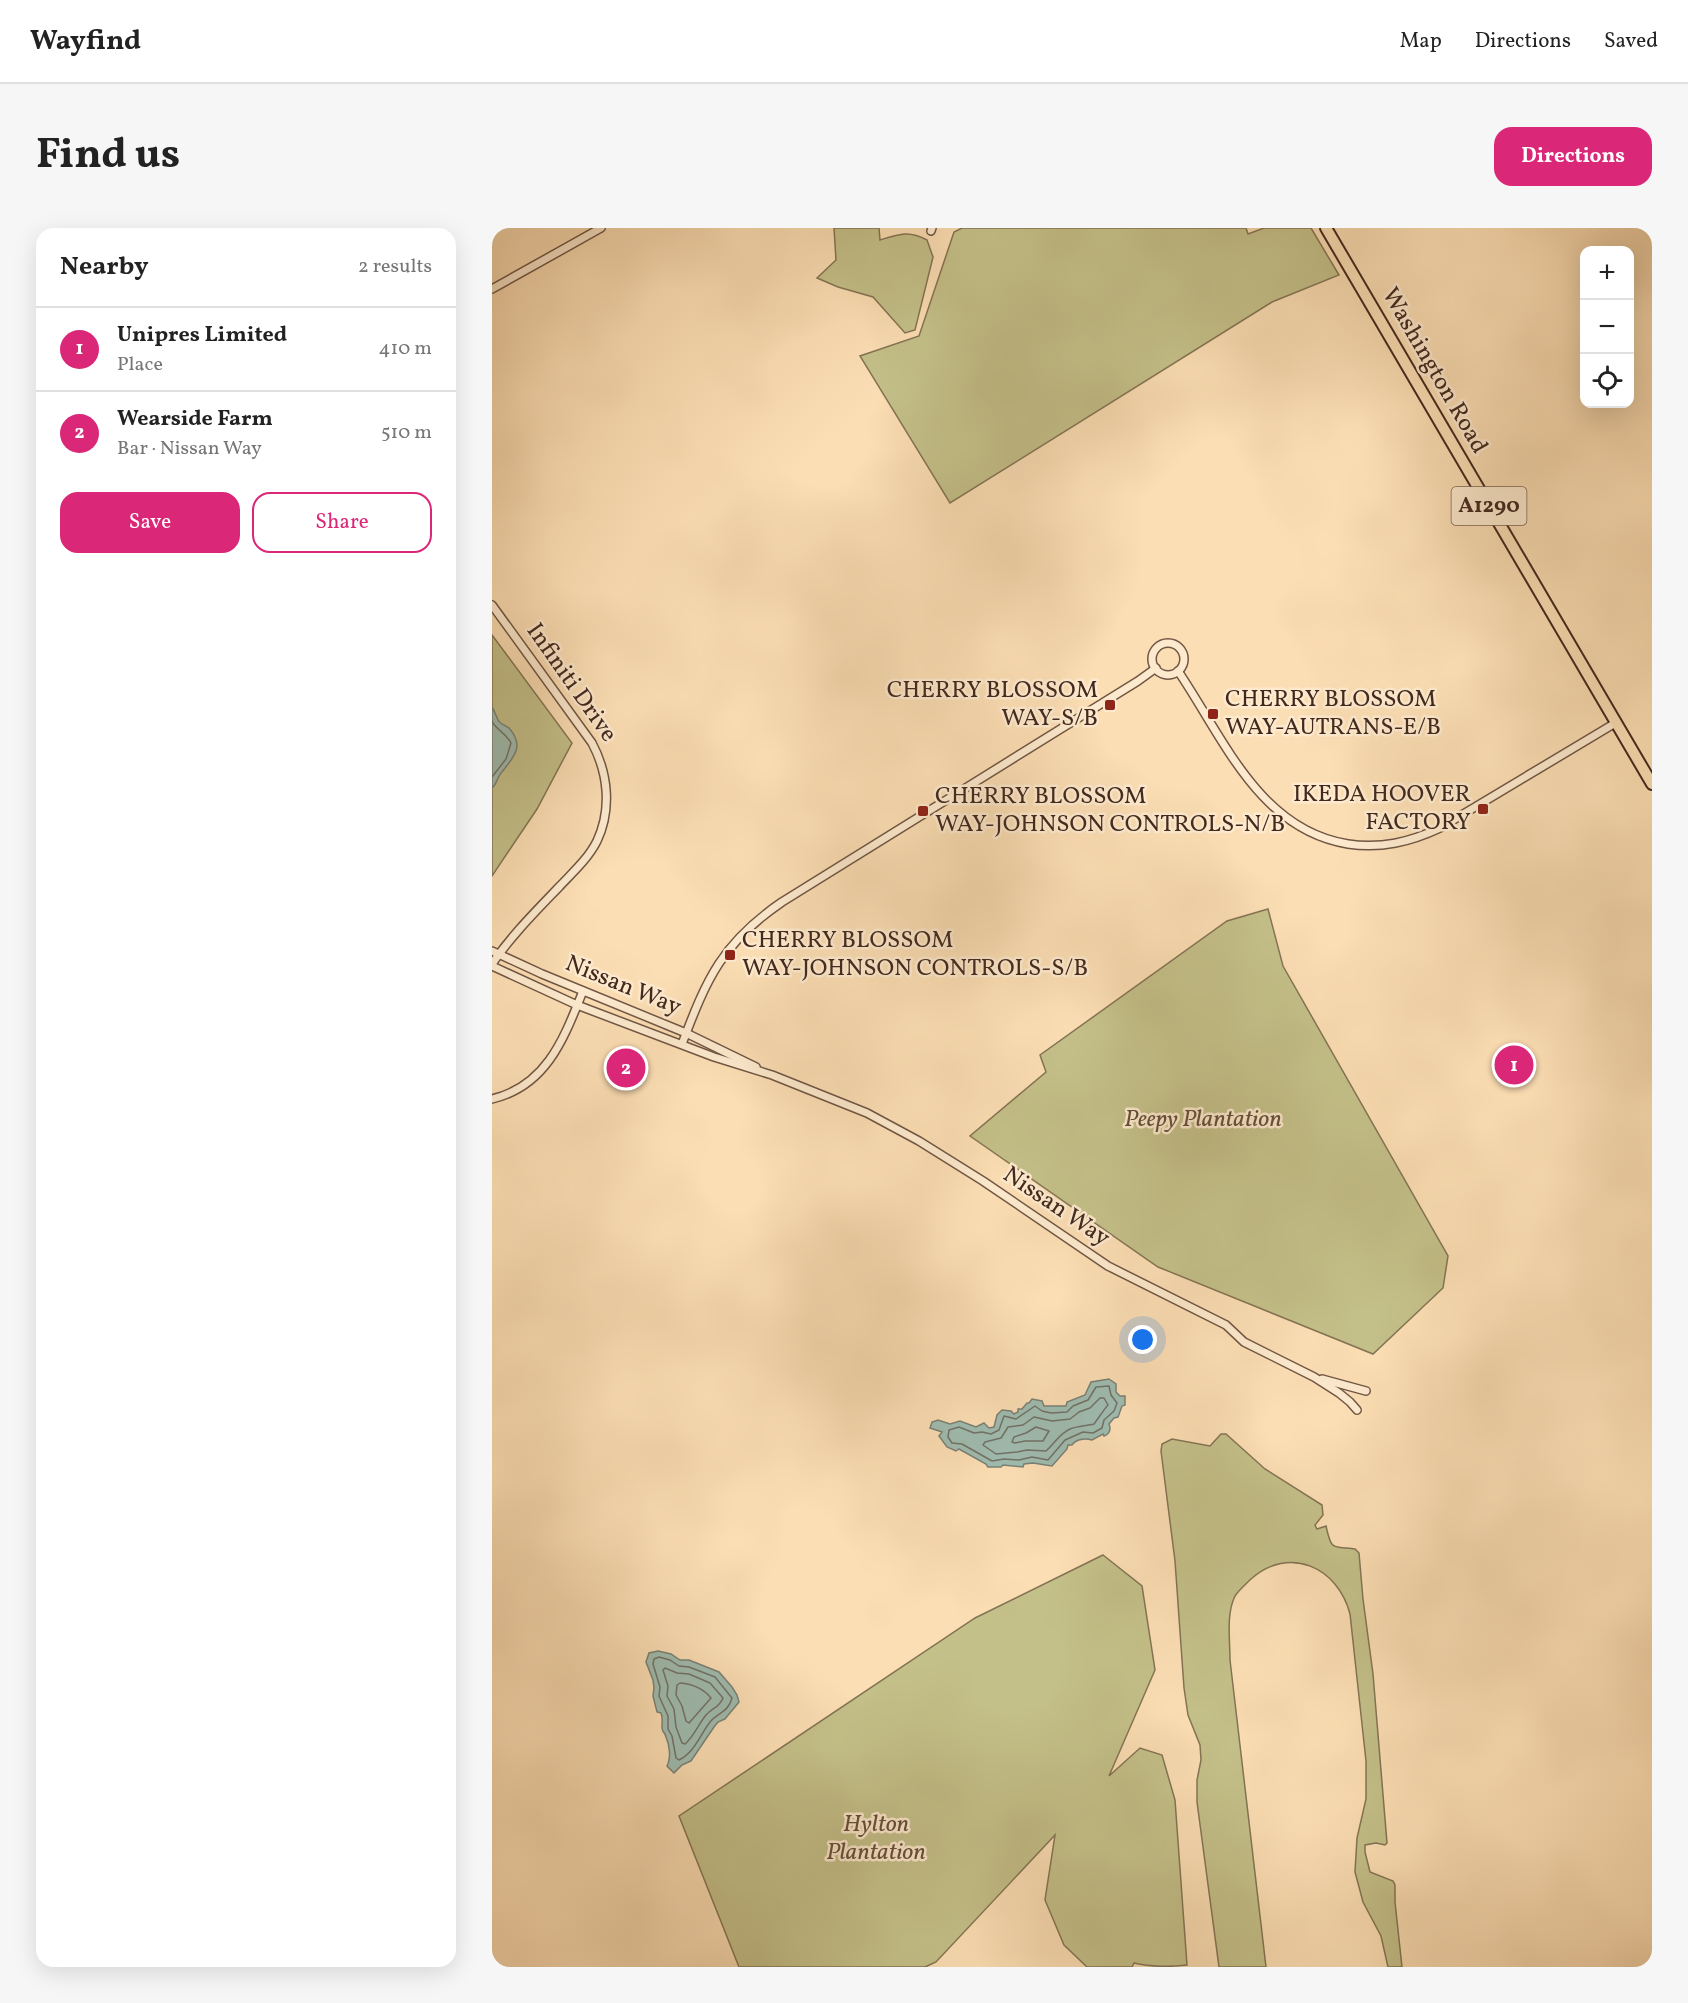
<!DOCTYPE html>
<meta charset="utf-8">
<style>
body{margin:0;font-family:Vollkorn,serif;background:#f6f6f6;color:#222}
.controls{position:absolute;right:18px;top:18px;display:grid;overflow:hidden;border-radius:12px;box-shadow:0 6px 24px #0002}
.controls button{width:54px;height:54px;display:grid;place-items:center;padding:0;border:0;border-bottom:2px solid #e0e0e0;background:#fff;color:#222;font:30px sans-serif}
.you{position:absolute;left:651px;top:1112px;width:21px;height:21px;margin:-15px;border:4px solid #fff;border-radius:50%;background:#1a73e8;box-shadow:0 0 0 9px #1a73e833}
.badge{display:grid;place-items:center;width:39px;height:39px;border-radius:50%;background:#db2777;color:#fff;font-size:20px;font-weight:700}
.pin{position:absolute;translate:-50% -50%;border:3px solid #fff;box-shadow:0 2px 6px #0006}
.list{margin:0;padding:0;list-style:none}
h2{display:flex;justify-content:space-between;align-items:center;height:78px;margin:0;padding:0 24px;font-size:26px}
h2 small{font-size:20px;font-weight:400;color:#767676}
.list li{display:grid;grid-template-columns:39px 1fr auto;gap:18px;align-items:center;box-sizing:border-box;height:84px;padding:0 24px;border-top:2px solid #e0e0e0}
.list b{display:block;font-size:22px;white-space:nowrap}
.list p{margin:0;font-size:20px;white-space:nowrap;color:#767676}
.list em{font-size:20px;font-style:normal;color:#767676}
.actions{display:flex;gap:12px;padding:18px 24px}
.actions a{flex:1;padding:14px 0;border:2px solid #db2777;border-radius:18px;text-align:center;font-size:21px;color:#db2777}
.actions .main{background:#db2777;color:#fff}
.icon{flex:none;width:33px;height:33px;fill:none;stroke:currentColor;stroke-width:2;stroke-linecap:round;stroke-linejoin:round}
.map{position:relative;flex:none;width:1160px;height:1739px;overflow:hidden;border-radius:18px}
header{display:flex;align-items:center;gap:36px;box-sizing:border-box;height:84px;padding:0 30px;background:#fff;border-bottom:2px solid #e0e0e0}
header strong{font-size:28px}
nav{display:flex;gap:33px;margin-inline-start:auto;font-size:21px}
.intro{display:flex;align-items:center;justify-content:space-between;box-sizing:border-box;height:144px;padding:0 36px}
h1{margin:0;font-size:42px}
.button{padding:15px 27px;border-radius:18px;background:#db2777;color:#fff;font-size:21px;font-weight:700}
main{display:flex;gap:36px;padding:0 36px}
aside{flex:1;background:#fff;border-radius:18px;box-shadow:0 6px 24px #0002}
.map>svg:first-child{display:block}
</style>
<header>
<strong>Wayfind</strong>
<nav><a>Map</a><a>Directions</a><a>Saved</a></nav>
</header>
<div class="intro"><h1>Find us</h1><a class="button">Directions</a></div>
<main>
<aside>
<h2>Nearby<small>2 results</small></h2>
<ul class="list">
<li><span class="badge">1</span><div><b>Unipres Limited</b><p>Place</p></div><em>410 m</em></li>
<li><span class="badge">2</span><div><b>Wearside Farm</b><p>Bar · Nissan Way</p></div><em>510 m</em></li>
</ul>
<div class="actions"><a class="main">Save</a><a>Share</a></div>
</aside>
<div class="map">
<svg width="1160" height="1739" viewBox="0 0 1160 1739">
<rect width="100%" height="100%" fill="#fcdeb4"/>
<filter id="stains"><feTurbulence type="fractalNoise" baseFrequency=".00333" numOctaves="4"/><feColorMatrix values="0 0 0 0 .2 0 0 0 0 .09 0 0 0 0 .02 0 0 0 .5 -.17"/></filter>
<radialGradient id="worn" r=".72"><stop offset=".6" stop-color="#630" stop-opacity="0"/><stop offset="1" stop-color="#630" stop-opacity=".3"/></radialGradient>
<!-- green -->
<g fill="#c4c089" stroke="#847454" stroke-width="1.5">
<path d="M342,0H387L388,12C407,6 417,2 435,12L441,29L423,102L413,105L381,69L346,59L325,50L344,32Z"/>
<polygon points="470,0 754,0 756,6 772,0 819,0 847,47 780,74 458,275 368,128 427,108 462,4"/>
<polygon points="0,407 80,515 45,581 0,648"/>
<polygon points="776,681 791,738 956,1028 951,1060 881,1126 666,1039 478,908 554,844 548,827 735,693"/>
<path d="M729,1206H734L773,1241L830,1277L831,1287L823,1297L825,1301L834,1298C840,1326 842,1317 863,1321L867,1325L871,1371L881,1446L895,1615L893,1617L884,1615L873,1617V1624L878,1644L901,1653L903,1657V1674L910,1739H896L889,1708L871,1674L863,1644L865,1610L874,1571V1533L858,1386C846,1339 797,1317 759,1351C754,1356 747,1362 743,1368C734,1386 738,1412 738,1432L774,1739H727L705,1574V1552L709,1532L708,1517L696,1487L692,1460L683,1333L669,1223L670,1216L680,1211L718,1218Z"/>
<path d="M611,1327L650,1358L663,1442L617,1548L648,1520L670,1527L683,1572L695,1737C680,1739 658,1739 642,1735L640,1739H595L572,1717L553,1672L563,1607L444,1734L433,1739H247L187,1588L483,1390Z"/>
</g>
<!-- water -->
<g fill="#9fbcb0" stroke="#7a8176" stroke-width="1.5">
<path d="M0,479C3,484 4,488 6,492C8,496 13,497 17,500C33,518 22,529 9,545C5,550 5,556 0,560Z"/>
<path d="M617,1151L624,1156V1164L628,1168H633V1177L630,1178L626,1189L622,1190L617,1196C619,1201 618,1206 612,1208L611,1206L600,1212C593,1210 584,1211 580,1217H576L575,1221L560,1238L541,1235L532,1236L531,1239L511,1237L509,1239H496L494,1236L467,1221L464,1223L455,1219L447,1208L450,1204L438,1200L440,1194L446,1192L458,1196L468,1193L484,1199L492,1195L497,1200L502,1199L505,1187L510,1182L519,1183L522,1186L526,1184V1181H530L535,1175H537L540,1171L550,1173L552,1178H574L575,1174L593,1167L599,1154Z"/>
<path d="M166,1423L179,1426L188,1432H197L227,1444L240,1459L245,1467L247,1474L233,1491L226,1494L222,1499L199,1533L190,1537L182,1545L175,1538C179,1530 178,1518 174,1509C172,1502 171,1506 170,1500C170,1494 171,1490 169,1485L165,1484L161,1468L162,1460L161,1452L154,1434L157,1425Z"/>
</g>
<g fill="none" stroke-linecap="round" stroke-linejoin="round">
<!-- shore -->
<g stroke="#717267" stroke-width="1.5">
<path d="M0,493C3,501 14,505 19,515L14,531L0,549"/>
<polygon points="617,1158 619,1167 625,1175 622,1183 612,1192 610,1200 601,1205 591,1204 573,1212 556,1232 540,1229 527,1232 512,1231 500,1233 470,1216 460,1215 456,1209 457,1202 467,1199 482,1205 490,1204 499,1206 507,1202 512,1188 524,1191 543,1178 550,1183 559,1185 575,1184 581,1178 596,1172 604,1159"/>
<path d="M608,1170H612L616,1177C613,1180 603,1195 602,1196C600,1197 584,1198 578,1201C567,1206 563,1215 554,1223L535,1222L525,1224L504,1226L491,1217L493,1214L509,1210L516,1199L531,1197L542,1189L560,1193L578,1191L587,1184L598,1180Z"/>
<polygon points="544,1199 557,1203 551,1213 533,1213 523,1215 520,1214 522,1209 534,1205"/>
<path d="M167,1429L178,1432L187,1438L197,1439L223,1449L240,1470C236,1485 226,1484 218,1494C208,1507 202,1525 187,1532L184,1530L180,1508L176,1501V1488L167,1468L168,1459L161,1436L162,1431Z"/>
<path d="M173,1440L185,1445L197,1446L218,1455L231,1470C228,1479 220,1480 214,1487C206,1497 202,1508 193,1516L190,1515L184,1499L182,1481L175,1468L176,1458L171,1442Z"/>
<path d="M188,1455C200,1456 211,1460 219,1470L197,1495L194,1493L190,1478L184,1467L185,1457Z"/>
</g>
<!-- minor casing -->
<g stroke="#715644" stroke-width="10">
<g id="minor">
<polyline points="439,3 440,0"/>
<polyline points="0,61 109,0"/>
<path d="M0,377L100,515C116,545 120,581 105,613C96,631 80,645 67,659C43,684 19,708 0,736"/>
<circle cx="676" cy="431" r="16"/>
<path d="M686,443C731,509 767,602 856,616C889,621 918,614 948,600L1125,494"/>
<polyline points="0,723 50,746 194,805 264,839"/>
<polyline points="0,738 85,777 222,829 280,847 375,885 427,913 491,953 616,1038 734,1097 752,1114 822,1149 847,1165 858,1174 865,1182"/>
<path d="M190,816C215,750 230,715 290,674L646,453L664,440"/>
<path d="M0,871C55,858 72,810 91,763"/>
<polyline points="830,1151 874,1163"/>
</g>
</g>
<!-- primary casing -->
<g stroke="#43281e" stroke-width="14">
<polyline id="primary" points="834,0 1160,556"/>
</g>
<!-- minor -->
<use href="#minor" stroke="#fdeace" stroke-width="7"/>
<!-- primary -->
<use href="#primary" stroke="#fcdeb4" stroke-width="10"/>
</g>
<!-- markers -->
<g fill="#8f2418" stroke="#fdeace" stroke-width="2">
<rect x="612" y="471" width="12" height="12" rx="3"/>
<rect x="715" y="480" width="12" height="12" rx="3"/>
<rect x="985" y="575" width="12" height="12" rx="3"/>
<rect x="425" y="577" width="12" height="12" rx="3"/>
<rect x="232" y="721" width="12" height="12" rx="3"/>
</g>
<g text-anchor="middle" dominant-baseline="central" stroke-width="5" stroke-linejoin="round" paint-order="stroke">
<!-- shield labels -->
<rect fill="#fdeace" stroke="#7b6253" stroke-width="1.5" x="959.5" y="259" width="75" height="38" rx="4.5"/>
<g font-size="22" font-weight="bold" fill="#43281e">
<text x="997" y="278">A1290</text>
</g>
<!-- street labels -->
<g font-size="24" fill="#43281e" stroke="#fdeace">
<text transform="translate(942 143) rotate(60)">Washington Road</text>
<text transform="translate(79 455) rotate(55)">Infiniti Drive</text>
<text transform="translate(131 758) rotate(22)">Nissan Way</text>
<text transform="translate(564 979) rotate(34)">Nissan Way</text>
</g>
<!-- poi labels -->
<g font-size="24" fill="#43281e" stroke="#fdeace" text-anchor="start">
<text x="606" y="463" text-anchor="end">CHERRY BLOSSOM<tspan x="606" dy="28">WAY-S/B</tspan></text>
<text x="733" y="472">CHERRY BLOSSOM<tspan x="733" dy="28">WAY-AUTRANS-E/B</tspan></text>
<text x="979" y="567" text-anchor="end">IKEDA HOOVER<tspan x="979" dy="28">FACTORY</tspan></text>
<text x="443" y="569">CHERRY BLOSSOM<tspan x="443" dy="28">WAY-JOHNSON CONTROLS-N/B</tspan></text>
<text x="250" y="713">CHERRY BLOSSOM<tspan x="250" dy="28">WAY-JOHNSON CONTROLS-S/B</tspan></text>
</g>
<!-- park labels -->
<g font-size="24" font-style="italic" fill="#634e39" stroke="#fdeace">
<text x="711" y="892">Peepy Plantation</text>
<text x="384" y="1597">Hylton<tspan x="384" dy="28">Plantation</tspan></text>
</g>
</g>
<rect width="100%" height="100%" filter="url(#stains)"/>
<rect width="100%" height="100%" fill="url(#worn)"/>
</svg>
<div class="controls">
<button>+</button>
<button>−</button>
<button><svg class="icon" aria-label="locate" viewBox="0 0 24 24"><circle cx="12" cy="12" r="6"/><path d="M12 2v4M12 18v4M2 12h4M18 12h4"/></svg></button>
</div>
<div class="you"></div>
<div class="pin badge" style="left:1022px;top:837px">1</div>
<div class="pin badge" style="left:134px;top:840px">2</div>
</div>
</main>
